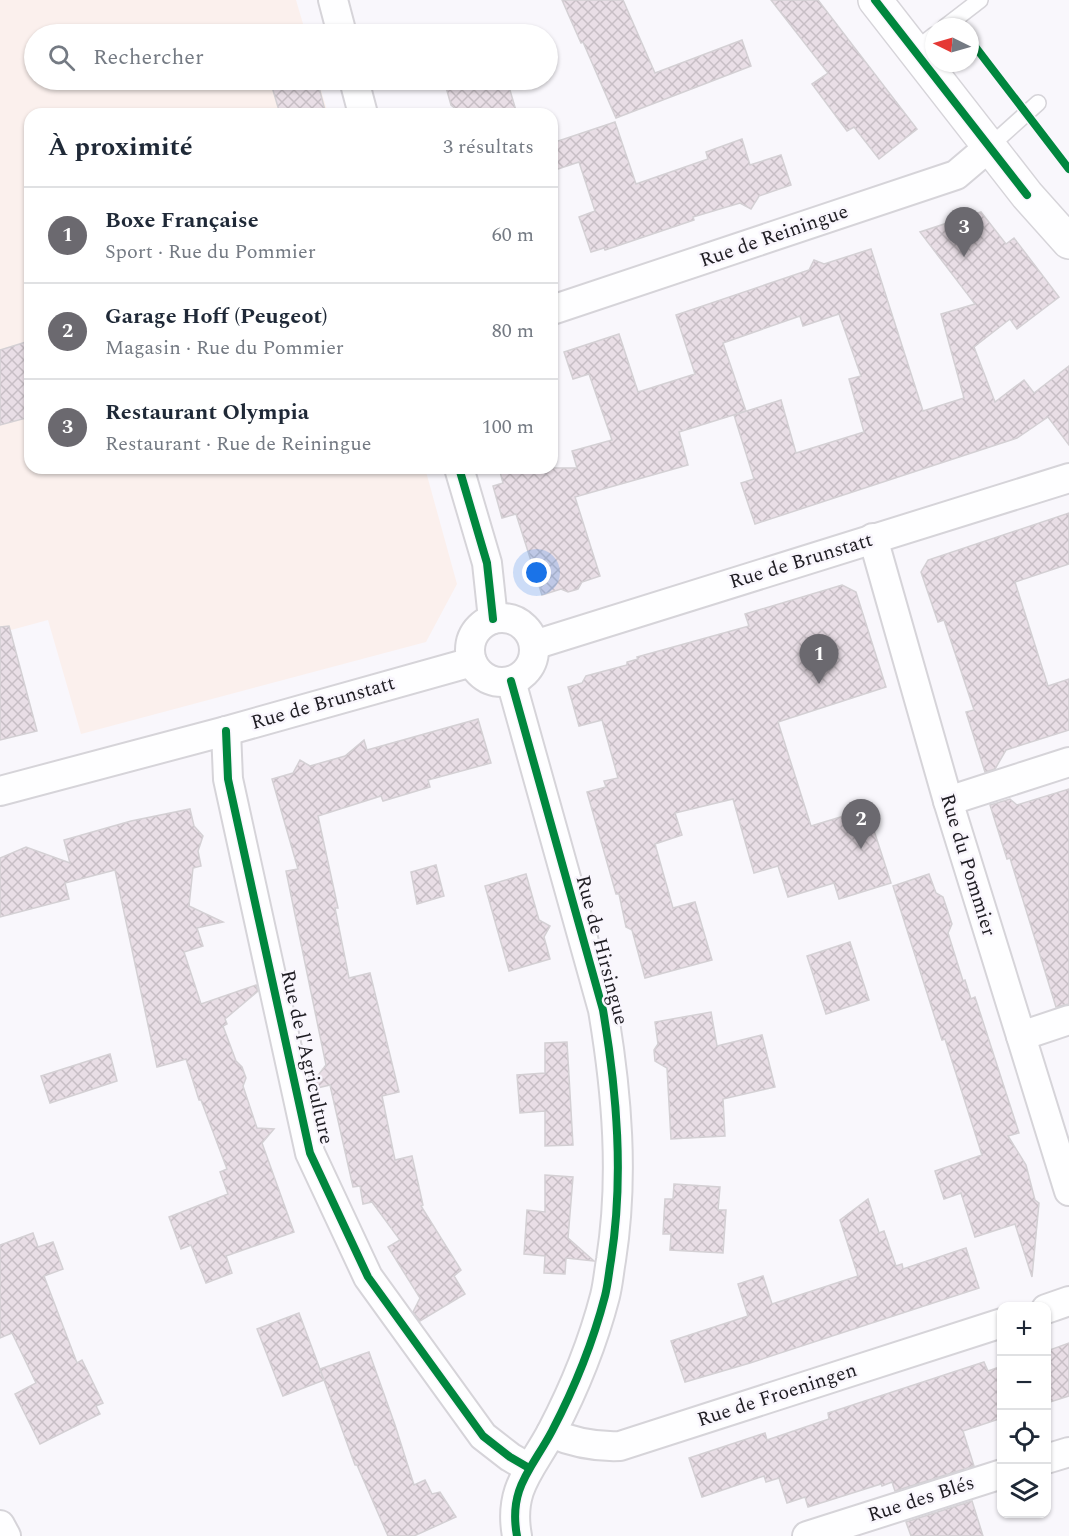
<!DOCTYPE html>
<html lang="fr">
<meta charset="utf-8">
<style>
body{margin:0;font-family:Spectral,serif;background:#f2f2f3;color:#1f2937}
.controls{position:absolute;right:18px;bottom:18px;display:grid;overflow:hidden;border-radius:12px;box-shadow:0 2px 4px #0004}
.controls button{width:54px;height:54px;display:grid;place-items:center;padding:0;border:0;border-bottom:2px solid #e0e1e3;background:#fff;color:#1f2937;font:30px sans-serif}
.compass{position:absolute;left:925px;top:18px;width:54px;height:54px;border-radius:50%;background:#fff;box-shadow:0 2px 4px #0004;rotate:275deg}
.you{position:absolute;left:537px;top:573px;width:21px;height:21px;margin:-15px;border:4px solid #fff;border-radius:50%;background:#1a73e8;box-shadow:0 0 0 9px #1a73e833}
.badge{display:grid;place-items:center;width:39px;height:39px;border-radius:50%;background:#6b696f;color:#fff;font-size:20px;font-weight:700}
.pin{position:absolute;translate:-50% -50px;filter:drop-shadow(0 2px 3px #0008)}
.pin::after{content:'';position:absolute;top:32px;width:21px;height:18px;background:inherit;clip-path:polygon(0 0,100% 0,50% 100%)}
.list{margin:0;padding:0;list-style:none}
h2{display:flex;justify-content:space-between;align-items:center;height:78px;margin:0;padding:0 24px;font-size:26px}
h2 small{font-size:20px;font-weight:400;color:#747a83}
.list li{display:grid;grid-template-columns:39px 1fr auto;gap:18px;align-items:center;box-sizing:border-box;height:96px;padding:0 24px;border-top:2px solid #e0e1e3}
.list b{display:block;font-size:22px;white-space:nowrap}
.list p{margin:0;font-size:20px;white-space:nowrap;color:#747a83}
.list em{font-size:20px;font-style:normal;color:#747a83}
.icon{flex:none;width:33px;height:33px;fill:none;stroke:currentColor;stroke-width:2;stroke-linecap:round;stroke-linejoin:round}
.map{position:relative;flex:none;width:1069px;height:1536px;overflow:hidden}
.search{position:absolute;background:#fff;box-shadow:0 2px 4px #0004;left:24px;top:24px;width:534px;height:66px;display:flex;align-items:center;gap:15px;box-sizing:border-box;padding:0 21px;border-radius:33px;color:#747a83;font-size:22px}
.panel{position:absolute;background:#fff;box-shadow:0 2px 4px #0004;left:24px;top:108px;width:534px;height:366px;border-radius:18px}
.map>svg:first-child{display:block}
</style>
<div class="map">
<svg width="1069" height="1536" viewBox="0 0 1069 1536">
<defs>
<pattern id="building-cross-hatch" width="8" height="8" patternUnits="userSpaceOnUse" patternTransform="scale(1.5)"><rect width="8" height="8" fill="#e9dee6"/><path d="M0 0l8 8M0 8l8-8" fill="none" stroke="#c7bec5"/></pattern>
</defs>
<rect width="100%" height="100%" fill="#f9f7fc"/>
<!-- education -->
<polygon fill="#fbf0ed" points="0,0 296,0 306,34 34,34 34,80 318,80 328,114 30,114 30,468 425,468 457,584 426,642 81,734 48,620 0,633"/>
<!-- building -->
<g fill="url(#building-cross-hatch)" stroke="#d4d0d4" stroke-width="1.5">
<polygon points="562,0 623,0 655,73 742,40 751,66 616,118 583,42 581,43"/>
<polygon points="771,0 818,0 917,129 879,159 854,127 847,131 812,84 828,73"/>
<polygon points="270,80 317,80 326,114 280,114"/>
<polygon points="444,80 507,80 517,114 462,114 451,105"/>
<polygon points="615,122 636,184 708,159 706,152 742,139 750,165 781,155 791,185 759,196 751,209 740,203 693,217 694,220 605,250 604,248 591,252 579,217 595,211 579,162 552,171 552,143"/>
<polygon points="981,212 1006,244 1014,238 1059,297 1017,329 1010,319 974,347 995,402 1024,380 1034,393 1069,366 1069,445 1048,417 1017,438 755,524 741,483 754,479 734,415 781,400 796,453 864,432 849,379 861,376 839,314 803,326 800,316 723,343 746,411 679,432 688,465 575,497 600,576 582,582 578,589 568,592 561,589 542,595 516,514 502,518 493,486 503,483 499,468 577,468 572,451 612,440 589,374 573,379 564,352 619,334 638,392 695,374 676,315 809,270 814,260 824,264 871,249 923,411 964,398 941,314 975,304 920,232"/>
<polygon points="26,342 30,357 30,417 0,425 0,350"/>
<polygon points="1069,513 1069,564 1015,582 1048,686 1069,679 1069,730 1006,750 995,769 985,772 966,712 974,710 944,620 938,622 921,572 928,560"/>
<polygon points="842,585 856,592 886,687 778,722 811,826 867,809 891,883 839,899 834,883 788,897 778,866 754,873 733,799 675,813 682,835 655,844 673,908 695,902 712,960 645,978 632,930 626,927 619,894 616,894 587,792 606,787 604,781 618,778 602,720 579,726 568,687 582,683 586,676 627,665 627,662 638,659 637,657 749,626 745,614"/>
<polygon points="9,626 37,731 0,740 0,627"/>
<polygon points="478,719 491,763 428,780 430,787 383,801 381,796 318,816 338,908 335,908 349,978 370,973 399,1092 382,1096 395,1160 412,1156 423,1205 421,1206 461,1270 454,1276 465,1294 420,1321 413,1312 420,1298 388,1247 400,1240 372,1202 363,1204 360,1186 353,1187 330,1085 313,1089 312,1083 326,1065 286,871 298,869 272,779 293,773 300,760 310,766 345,756 364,740 367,750"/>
<polygon points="1069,789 1069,1004 1056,1007 1010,858 1007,859 990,805 1010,799 1017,805"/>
<polygon points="190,809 194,826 203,836 198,851 201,866 193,868 189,906 223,922 197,928 203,946 184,952 201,1004 256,985 258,991 225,1019 227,1024 223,1026 236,1061 242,1067 246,1078 243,1086 257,1128 274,1129 262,1143 294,1232 226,1256 232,1273 206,1283 191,1245 181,1249 169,1217 228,1194 220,1172 227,1169 201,1100 199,1100 186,1059 157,1067 115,870 65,883 69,899 0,917 0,858 26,847 70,863 64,840 131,821"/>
<polygon points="436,865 444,896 417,904 411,872"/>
<polygon points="526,874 539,920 550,926 544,937 550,959 509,971 485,886"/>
<polygon points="929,874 936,893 943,897 952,924 948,933 963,981 965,980 971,999 975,997 1019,1133 1008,1136 1026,1165 1035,1200 1039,1203 1032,1277 1015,1224 975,1237 961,1193 944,1199 935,1171 982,1155 945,1039 942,1040 893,886"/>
<polygon points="850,942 869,1000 826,1014 807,956"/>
<polygon points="711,1012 717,1046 762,1035 775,1087 723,1099 725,1136 671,1139 667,1068 655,1061 654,1050 658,1044 655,1022"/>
<polygon points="567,1042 573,1145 545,1146 545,1111 520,1113 517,1075 545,1073 545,1043"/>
<polygon points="110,1054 117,1081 50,1103 41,1076"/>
<polygon points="545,1175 573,1177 568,1238 594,1261 566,1258 565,1274 544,1273 545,1256 524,1254 527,1210 545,1212"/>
<polygon points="674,1184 720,1187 718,1210 726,1210 723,1253 670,1250 671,1234 663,1234 664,1215 665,1199 673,1199"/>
<polygon points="868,1199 879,1233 884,1231 896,1266 902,1264 903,1269 966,1248 979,1288 750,1363 685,1382 671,1341 748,1316 738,1284 763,1276 772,1304 858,1276 840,1220"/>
<polygon points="33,1233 38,1247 53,1242 63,1269 44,1276 77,1363 82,1360 103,1403 96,1406 100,1414 40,1444 15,1394 36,1383 12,1333 0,1338 0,1245"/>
<polygon points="299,1313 324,1380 283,1396 257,1329"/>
<polygon points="1069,1343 1069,1396 1047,1403 1047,1351"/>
<polygon points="369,1352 395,1425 414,1485 425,1480 432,1494 440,1492 456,1517 414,1536 388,1536 357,1465 355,1465 320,1369"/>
<polygon points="984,1362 988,1371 1002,1366 1002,1418 963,1431 974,1466 895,1491 892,1482 882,1486 881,1484 808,1507 805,1497 787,1503 779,1478 766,1482 764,1476 702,1497 689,1458 765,1433 767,1440 829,1419 828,1413"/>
<polygon points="972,1501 983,1536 911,1536 906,1522"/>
</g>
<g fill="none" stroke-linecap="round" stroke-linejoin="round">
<!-- lane casing -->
<g stroke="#d6d4d9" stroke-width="18">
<g id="lane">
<polyline points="945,27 980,0"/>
<polyline points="914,51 934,35"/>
<polyline points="989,147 1038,103"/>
</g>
</g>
<!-- street casing -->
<g stroke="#d6d4d9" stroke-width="32">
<g id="street">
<polyline points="333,0 342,34"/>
<polyline points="354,80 363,114"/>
<polyline points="552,310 956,175 989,147"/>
<polyline points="459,468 487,563 493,619"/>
<polyline points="873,538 948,801 1069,1191"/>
<circle cx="502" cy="650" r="32"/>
<polyline points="534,645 1069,478"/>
<path d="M511,681L603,1010C617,1093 624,1177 611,1260C609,1271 608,1284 605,1296C593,1342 574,1389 552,1431C532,1469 508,1488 517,1536"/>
<polyline points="226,731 228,779 310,1153 368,1277 483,1436 510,1457 529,1468"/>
<polyline points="0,791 226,731 472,662"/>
<polyline points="948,801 1069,762"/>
<polyline points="1021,1036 1069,1020"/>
<polyline points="1046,1309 1069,1301"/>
<path d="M551,1433C574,1443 595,1447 620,1446L1002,1323"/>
<polyline points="1046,1459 1069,1452"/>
<polyline points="0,1525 6,1536"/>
<polyline points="807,1536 1002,1474"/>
</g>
</g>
<!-- secondary casing -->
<g stroke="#d6d4d9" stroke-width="36">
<polyline id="secondary" points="875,0 1027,195 1069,242"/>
</g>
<!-- lane -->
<use href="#lane" stroke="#fefeff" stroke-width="15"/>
<!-- street -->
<use href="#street" stroke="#fefeff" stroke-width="28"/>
<!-- secondary -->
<use href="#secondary" stroke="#fefeff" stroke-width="33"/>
<!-- cycleway casing -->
<g stroke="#f9f6fd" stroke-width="11">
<g id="cycleway">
<polyline points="875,0 1027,195"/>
<polyline points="970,40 1069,169"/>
<polyline points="459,468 487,563 493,619"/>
<path d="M511,681L603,1010C617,1093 624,1177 611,1260C609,1271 608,1284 605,1296C593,1342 574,1389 552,1431C532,1469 508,1488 517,1536"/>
<polyline points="226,731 228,779 310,1153 368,1277 483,1436 510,1457 529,1468"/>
</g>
</g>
<!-- cycleway -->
<use href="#cycleway" stroke="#00873e" stroke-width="8"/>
</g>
<g text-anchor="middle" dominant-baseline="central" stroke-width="5" stroke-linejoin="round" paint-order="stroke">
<!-- street labels -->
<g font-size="20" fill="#1f1d23" stroke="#f9f6fd">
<text transform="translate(774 236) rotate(-19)">Rue de Reiningue</text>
<text transform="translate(801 561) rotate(-17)">Rue de Brunstatt</text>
<text transform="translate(323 703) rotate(-16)">Rue de Brunstatt</text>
<text transform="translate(968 865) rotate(73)">Rue du Pommier</text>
<text transform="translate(602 950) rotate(75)">Rue de Hirsingue</text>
<text transform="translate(307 1057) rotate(77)">Rue de l'Agriculture</text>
<text transform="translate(777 1395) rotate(-18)">Rue de Froeningen</text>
<text transform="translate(921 1499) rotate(-18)">Rue des Blés</text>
</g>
</g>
</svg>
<div class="controls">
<button>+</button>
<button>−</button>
<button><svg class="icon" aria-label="locate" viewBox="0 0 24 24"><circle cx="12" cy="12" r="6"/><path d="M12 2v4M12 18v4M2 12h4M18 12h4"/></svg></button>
<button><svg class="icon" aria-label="layers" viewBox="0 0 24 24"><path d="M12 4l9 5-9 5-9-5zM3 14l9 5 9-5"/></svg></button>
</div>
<svg class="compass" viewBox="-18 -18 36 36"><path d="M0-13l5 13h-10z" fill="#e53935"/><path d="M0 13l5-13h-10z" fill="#747a83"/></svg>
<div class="you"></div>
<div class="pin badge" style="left:819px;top:684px">1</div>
<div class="pin badge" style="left:861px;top:849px">2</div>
<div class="pin badge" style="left:964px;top:257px">3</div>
<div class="search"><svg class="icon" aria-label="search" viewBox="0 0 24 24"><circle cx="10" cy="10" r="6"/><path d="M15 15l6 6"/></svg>Rechercher</div>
<section class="panel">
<h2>À proximité<small>3 résultats</small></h2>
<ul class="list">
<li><span class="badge">1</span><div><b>Boxe Française</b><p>Sport · Rue du Pommier</p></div><em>60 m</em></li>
<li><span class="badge">2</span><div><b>Garage Hoff (Peugeot)</b><p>Magasin · Rue du Pommier</p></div><em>80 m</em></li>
<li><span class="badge">3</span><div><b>Restaurant Olympia</b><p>Restaurant · Rue de Reiningue</p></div><em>100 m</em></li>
</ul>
</section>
</div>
